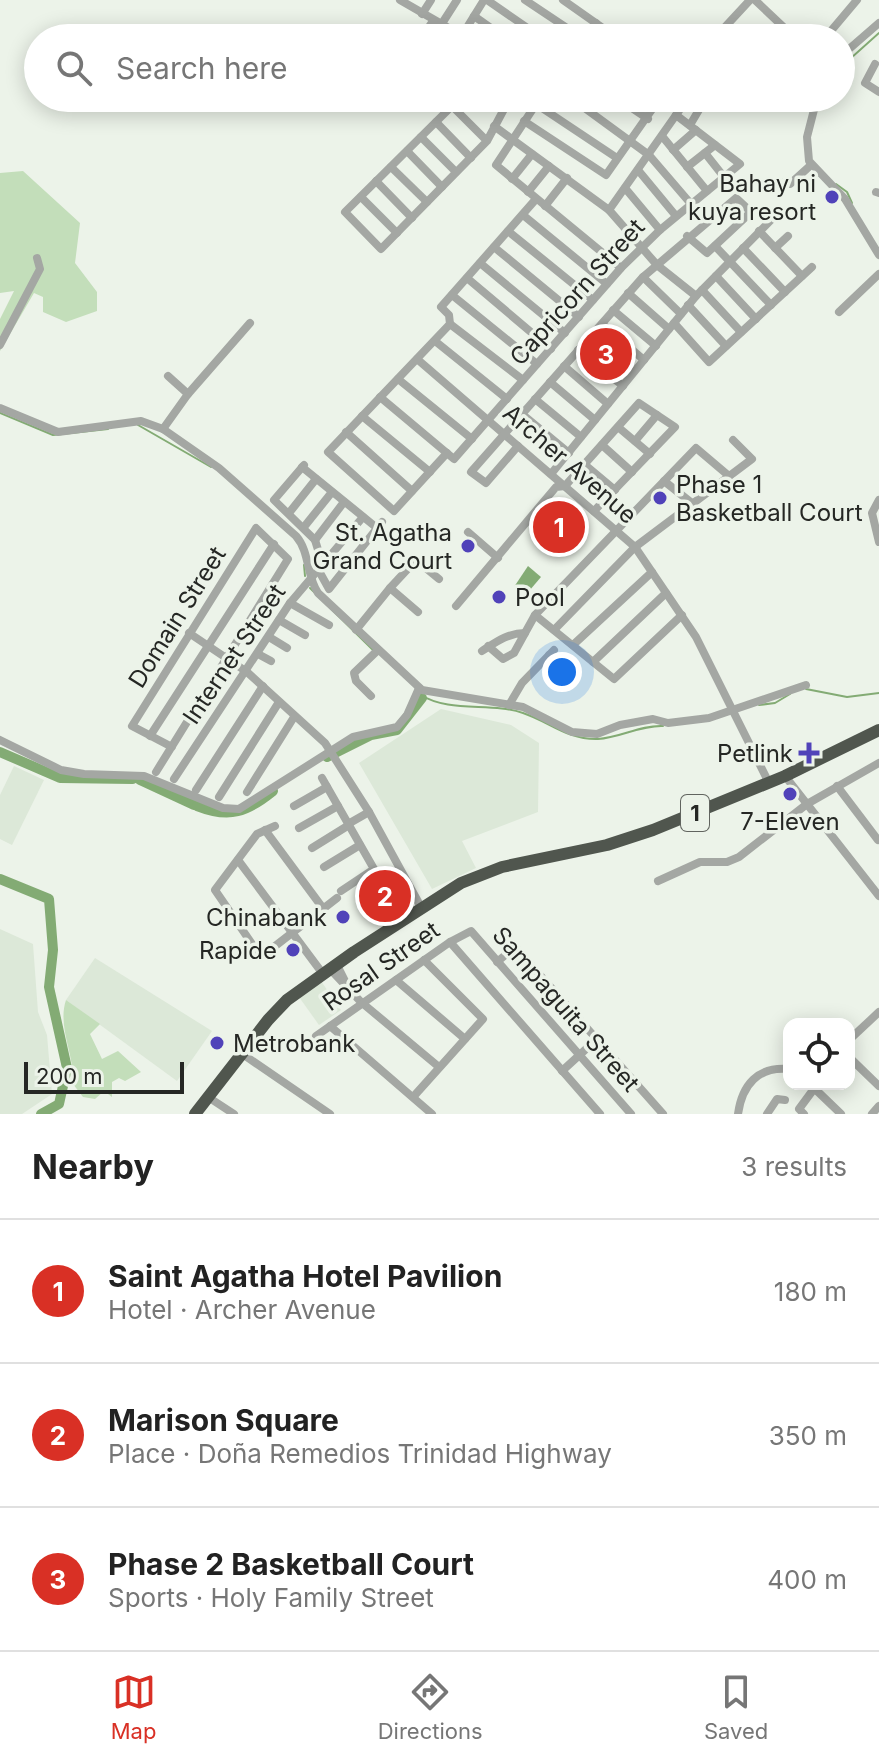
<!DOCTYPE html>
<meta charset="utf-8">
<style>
body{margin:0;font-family:Inter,sans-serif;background:#f2f2f2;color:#222}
.controls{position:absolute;right:24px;bottom:24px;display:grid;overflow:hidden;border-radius:16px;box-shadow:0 4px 20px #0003}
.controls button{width:72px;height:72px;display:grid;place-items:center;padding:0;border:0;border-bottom:2px solid #e0e0e0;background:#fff;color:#222;font:40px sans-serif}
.scale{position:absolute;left:24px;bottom:20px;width:160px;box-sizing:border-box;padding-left:8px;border:4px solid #252724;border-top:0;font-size:22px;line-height:28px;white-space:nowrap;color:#252724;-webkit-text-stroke:6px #ecf3e9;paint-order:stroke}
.you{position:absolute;left:562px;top:672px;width:28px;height:28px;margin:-20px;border:6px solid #fff;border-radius:50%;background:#1a73e8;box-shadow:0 0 0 12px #1a73e833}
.badge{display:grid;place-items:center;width:52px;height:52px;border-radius:50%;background:#d93025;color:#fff;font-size:26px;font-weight:700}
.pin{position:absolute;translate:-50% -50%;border:4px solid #fff;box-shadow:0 2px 8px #0006}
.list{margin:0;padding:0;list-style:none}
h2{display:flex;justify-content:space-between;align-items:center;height:104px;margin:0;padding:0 32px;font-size:34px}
h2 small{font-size:26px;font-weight:400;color:#767676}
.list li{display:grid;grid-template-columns:52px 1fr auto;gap:24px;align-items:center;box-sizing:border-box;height:144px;padding:0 32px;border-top:2px solid #e0e0e0}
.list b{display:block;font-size:30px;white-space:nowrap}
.list p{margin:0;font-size:26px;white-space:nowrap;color:#767676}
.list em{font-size:26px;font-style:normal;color:#767676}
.icon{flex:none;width:44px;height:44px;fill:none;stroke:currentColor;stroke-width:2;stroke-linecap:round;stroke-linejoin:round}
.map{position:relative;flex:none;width:879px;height:1114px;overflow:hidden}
.search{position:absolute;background:#fff;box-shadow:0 4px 20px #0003;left:24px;right:24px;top:24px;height:88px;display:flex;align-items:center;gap:20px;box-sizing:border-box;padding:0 28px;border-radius:44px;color:#767676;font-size:30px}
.sheet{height:536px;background:#fff}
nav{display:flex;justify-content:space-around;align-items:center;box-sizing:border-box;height:112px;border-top:2px solid #e0e0e0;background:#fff;font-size:22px;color:#767676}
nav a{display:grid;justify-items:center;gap:4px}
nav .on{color:#d93025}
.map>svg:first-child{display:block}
</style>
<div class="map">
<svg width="879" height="1114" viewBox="0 0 879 1114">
<rect width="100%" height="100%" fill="#ecf3e9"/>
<!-- built -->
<g fill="#dce8d8">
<polygon points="441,709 511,725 539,743 538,812 462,841 476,868 432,889 359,763"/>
<polygon points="14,766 44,780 12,845 0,839 0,795"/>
<polygon points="0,929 33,944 38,1012 47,1035 52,1094 22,1114 0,1114"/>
<polygon points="95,958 212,1031 177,1081 66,1000"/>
<polygon points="321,981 341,1010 319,1025 299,997"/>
</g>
<!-- green -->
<g fill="#c3deba">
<polygon points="23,171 80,223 75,263 97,292 97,311 66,322 43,312 43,297 34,293 0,351 0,319 14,291 0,293 0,173"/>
<path d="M66,1000L100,1024L90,1034L102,1059L118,1051L141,1072L125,1081L119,1078L112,1082V1097L104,1091L95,1099L83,1097L73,1084C75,1055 57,1027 66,1000Z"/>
</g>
<!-- water -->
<polygon fill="#83ab74" points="528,566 541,577 524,597 514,587"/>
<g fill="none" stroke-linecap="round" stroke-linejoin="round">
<!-- stream -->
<g stroke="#83ab74" stroke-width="2">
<polyline points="841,67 879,33"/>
<polyline points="836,184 847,192 852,203"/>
<polyline points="0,413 53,435 108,429"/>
<polyline points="138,425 211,467"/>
<polyline points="304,565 305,576"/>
<polyline points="310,588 373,650"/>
<polyline points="806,689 847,697 879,693"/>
<path d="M421,695C449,713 492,702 523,713C550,722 567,740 598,739C620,738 640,725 663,726"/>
<polyline points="759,705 775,703 790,694"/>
</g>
<!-- river -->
<g stroke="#83ab74" stroke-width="10">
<polyline points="0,752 60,778 133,779"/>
<polyline points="327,757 371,735 397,730 422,698"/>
<polyline points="140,780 194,805"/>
<path d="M197,806C230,819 247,812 273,791"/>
<polyline points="0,879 49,899 53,950 49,987 67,1068 59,1104 41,1114"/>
</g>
<!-- minor -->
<g stroke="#a4a7a3" stroke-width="8">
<polyline points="400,0 466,38"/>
<polyline points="487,0 542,38"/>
<polyline points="525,0 582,38"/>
<polyline points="563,0 617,38"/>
<polyline points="755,0 795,38"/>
<polyline points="422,14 431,0"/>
<polyline points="474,16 505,38"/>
<polyline points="441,25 457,0"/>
<polyline points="725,27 750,0"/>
<polyline points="461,37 484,0"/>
<polyline points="428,38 424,34 433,21"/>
<polyline points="585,38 596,23"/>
<polyline points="825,38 857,0"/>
<polyline points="841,56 879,23"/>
<polyline points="875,64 865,83 879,92"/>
<polyline points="540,98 496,165 621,268"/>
<polyline points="571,98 649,155 691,204"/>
<polyline points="617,98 648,119"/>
<polyline points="817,98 807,137 809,161 845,199 879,255"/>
<polyline points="754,100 755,98"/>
<polyline points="536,104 617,158"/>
<polyline points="524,121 606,175 660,98"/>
<polyline points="436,122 471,158"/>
<polyline points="690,125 706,98"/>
<polyline points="494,126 609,210 657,265 696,296"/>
<polyline points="662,136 707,191"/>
<polyline points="421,137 456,172"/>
<polyline points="487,141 452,106 345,212 381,249 487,141 510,98"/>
<polyline points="673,150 696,130"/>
<polyline points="407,151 442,187"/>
<polyline points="705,153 724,177"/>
<polyline points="391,167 427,202"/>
<polyline points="687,167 715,145"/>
<polyline points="638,170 676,216"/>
<polyline points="512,179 532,154"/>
<polyline points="376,181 412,218"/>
<polyline points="776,182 790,184 811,165"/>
<polyline points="625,188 660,230"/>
<polyline points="528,192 549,166"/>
<polyline points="876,192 879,193"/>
<polyline points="361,197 397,233"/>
<polyline points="545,206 567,178"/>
<polyline points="609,210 688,98"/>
<polyline points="523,215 607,284"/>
<polyline points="508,231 593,300"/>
<polyline points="759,231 802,276"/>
<polyline points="715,246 771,305"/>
<polyline points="494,247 579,317"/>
<polyline points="743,248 785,292"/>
<polyline points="775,248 788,236"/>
<polyline points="480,263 565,333"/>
<polyline points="716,276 756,319"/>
<polyline points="643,277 681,314"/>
<polyline points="467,278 551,349"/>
<polyline points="702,290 741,332"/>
<polyline points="628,293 669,329"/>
<polyline points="452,295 537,364"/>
<polyline points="688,305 726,346"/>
<polyline points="613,310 656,346"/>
<polyline points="839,312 879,274"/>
<polyline points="674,323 709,362 812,267"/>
<polyline points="450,324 523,380"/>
<polyline points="602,324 644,360"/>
<polyline points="435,341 507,399"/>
<polyline points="0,345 40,269 37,258"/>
<polyline points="578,350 623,386"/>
<polyline points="417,359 635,547 696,637 769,783"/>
<polyline points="564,366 608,404"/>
<polyline points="398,379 472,439"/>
<polyline points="550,382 595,420"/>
<polyline points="188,394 250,323"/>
<polyline points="380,397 454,459 621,268 660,230 740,164 676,115"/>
<polyline points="535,399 581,437"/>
<path d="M0,408L58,432L141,421L163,429L219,468L296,536C310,552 306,575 318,593L422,690L523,707L572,732L597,734L620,725L653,719L668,723L709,718L806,685"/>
<polyline points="522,414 569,453"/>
<polyline points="362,416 430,472"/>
<polyline points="618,427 650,454"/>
<polyline points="163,429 188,394 168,376"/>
<polyline points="346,432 412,491"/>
<polyline points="635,441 657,415"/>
<polyline points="602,445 632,472"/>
<polyline points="518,446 486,483 471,472 643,277 736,198 751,212 707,253 687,236"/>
<polyline points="447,453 394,511 328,452 450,324 449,315 441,307 536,199"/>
<polyline points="584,464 615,490"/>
<polyline points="304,465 274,500 315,540 323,566"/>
<polyline points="302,467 377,528"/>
<polyline points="551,474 696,296 771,220"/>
<polyline points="664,481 693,504"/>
<polyline points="879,500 872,513 879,542"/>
<polyline points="289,513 316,479"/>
<polyline points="304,527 332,492"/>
<polyline points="468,532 498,558"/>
<polyline points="315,540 344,502"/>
<polyline points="319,571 329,589 382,522"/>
<polyline points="390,588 416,560 439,579"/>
<polyline points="290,603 329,625"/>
<polyline points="456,606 556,487 565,486 639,403 675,427 594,511"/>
<polyline points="535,615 614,679 682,615"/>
<polyline points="279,620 305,635"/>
<polyline points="356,630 390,588 418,612"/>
<polyline points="554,630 635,547 752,459 733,440"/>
<polyline points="189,633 247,672 325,743 369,812 421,907"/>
<polyline points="525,633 535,615 696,448 729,476"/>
<polyline points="269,637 287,648"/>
<polyline points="573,645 652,572"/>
<path d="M482,651C496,642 508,633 525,633L514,653L503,659L488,646"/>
<polyline points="258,654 271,661"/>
<polyline points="549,655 565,666"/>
<polyline points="593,662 666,593"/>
<polyline points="371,696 356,681 354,673 378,650"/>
<polyline points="509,705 522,683 554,650"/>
<polyline points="150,736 274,544"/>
<polyline points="0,740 61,770 84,774 144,776 223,808 239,809 353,737 397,727 407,715 419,688"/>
<polyline points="156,772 288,559 256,528 132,726 172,747"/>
<polyline points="785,776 879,896"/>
<polyline points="322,778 374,869 341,891"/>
<polyline points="174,779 290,603 363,517"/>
<polyline points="837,786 878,840"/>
<polyline points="196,790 263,686"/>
<polyline points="247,792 294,717"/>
<polyline points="219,797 279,702"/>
<polyline points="294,806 327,787"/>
<polyline points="348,824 369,812"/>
<polyline points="275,826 257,834 215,890 261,957 337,898"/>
<polyline points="299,828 338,806"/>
<polyline points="265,830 322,907"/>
<polyline points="312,848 349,825"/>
<polyline points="238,860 323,974"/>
<polyline points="324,867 360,845"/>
<polyline points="658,881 700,862 727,862 739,857 807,804 879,763"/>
<polyline points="450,942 600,1114"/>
<polyline points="497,962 515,947 663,1114"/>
<polyline points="337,965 350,991"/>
<polyline points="330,969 361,1002 439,1067"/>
<polyline points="396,980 465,1039"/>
<polyline points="330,1026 432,1114"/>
<polyline points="316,1036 450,942 471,931 631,1114"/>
<polyline points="849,1040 879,1012"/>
<polyline points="241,1053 330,1114"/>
<polyline points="849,1057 879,1086"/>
<polyline points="562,1071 597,1039"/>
<polyline points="814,1088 841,1114"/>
<polyline points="414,1096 483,1019 424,960"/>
<polyline points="208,1097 234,1114"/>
<path d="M738,1114C742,1085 758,1066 789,1069"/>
<polyline points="767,1114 777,1099 785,1100"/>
<polyline points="804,1114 799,1109 816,1086"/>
<polyline points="872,1114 879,1106"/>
</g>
<!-- highway -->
<polyline stroke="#50564e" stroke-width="12" points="195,1114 268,1020 287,1000 354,952 461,883 502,867 607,845 653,830 785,776 879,730"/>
</g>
<!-- markers -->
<g fill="#5042b9" stroke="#ecf3e9" stroke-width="3">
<circle cx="832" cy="197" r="8"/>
<circle cx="660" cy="498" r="8"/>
<circle cx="468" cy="546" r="8"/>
<circle cx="499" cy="597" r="8"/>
<path d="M805 741h8v8h8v8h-8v8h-8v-8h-8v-8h8z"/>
<circle cx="790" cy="794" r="8"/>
<circle cx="343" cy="917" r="8"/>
<circle cx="293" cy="950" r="8"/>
<circle cx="217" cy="1043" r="8"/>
</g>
<g text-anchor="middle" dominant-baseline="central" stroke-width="7" stroke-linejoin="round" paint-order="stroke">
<!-- shield labels -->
<rect fill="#ecf3e9" stroke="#61645f" stroke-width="2" x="681" y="795" width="28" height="36" rx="6"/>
<g font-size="22" font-weight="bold" fill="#252724">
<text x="695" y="813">1</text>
</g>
<!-- poi labels -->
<g font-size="24" fill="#252724" stroke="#ecf3e9" text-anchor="end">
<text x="816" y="183">Bahay ni<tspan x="816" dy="28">kuya resort</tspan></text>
<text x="676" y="484" text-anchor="start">Phase 1<tspan x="676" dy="28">Basketball Court</tspan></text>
<text x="452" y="532">St. Agatha<tspan x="452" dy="28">Grand Court</tspan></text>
<text x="515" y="597" text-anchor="start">Pool</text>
<text x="793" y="753">Petlink</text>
<text x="790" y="821" text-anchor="middle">7-Eleven</text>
<text x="327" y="917">Chinabank</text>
<text x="277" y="950">Rapide</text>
<text x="233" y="1043" text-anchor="start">Metrobank</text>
</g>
<!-- street labels -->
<g font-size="24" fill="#252724" stroke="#ecf3e9">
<text transform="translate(577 292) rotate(-48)">Capricorn Street</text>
<text transform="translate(570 464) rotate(41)">Archer Avenue</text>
<text transform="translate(177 617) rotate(-58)">Domain Street</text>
<text transform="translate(234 654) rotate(-56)">Internet Street</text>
<text transform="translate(381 966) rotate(-35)">Rosal Street</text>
<text transform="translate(566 1009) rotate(49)">Sampaguita Street</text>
</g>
</g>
</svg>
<div class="controls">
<button><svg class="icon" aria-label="locate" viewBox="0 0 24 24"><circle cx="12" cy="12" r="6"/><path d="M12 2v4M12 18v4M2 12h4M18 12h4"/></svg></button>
</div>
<div class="scale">200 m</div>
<div class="you"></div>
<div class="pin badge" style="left:559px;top:527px">1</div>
<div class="pin badge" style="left:385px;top:896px">2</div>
<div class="pin badge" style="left:606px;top:354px">3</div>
<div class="search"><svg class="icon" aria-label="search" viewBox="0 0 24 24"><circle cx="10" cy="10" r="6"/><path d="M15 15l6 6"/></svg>Search here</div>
</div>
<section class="sheet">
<h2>Nearby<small>3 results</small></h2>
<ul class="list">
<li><span class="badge">1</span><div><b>Saint Agatha Hotel Pavilion</b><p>Hotel · Archer Avenue</p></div><em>180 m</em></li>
<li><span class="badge">2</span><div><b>Marison Square</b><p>Place · Doña Remedios Trinidad Highway</p></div><em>350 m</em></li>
<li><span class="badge">3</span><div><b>Phase 2 Basketball Court</b><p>Sports · Holy Family Street</p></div><em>400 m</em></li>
</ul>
</section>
<nav>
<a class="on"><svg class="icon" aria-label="map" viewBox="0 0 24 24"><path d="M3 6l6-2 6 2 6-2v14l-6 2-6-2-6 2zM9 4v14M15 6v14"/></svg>Map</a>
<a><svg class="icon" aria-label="directions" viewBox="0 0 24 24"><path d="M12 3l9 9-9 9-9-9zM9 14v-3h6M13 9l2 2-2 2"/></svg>Directions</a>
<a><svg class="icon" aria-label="saved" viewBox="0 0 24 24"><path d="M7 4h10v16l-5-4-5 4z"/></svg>Saved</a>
</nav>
